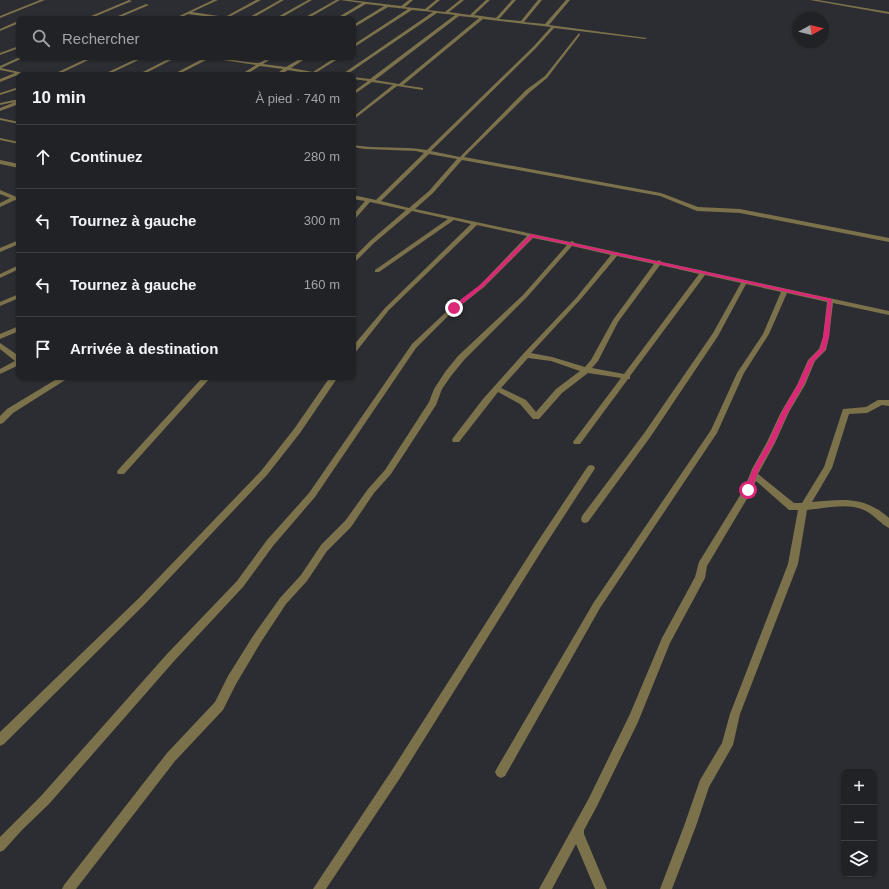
<!DOCTYPE html>
<html lang="fr">
<meta charset="utf-8">
<style>
body{margin:0;font-family:Helvetica,sans-serif;background:#2d2f32;color:#f1f3f6}
.controls{position:absolute;right:12px;bottom:12px;display:grid;overflow:hidden;border-radius:8px;box-shadow:0 1px 3px #0004}
.controls button{width:36px;height:36px;display:grid;place-items:center;padding:0;border:0;border-bottom:1px solid #3e3f43;background:#212226;color:#f1f3f6;font:20px sans-serif}
.compass{position:absolute;left:793px;top:12px;width:36px;height:36px;border-radius:50%;background:#212226;box-shadow:0 1px 3px #0004;rotate:82deg}
.stop{position:absolute;width:12px;height:12px;margin:-9px;border:3px solid #db2777;border-radius:50%;background:#fff}
.stop.end{background:#db2777;border-color:#fff;box-shadow:0 1px 4px #0008}
.list{margin:0;padding:0;list-style:none}
h2{display:flex;justify-content:space-between;align-items:center;height:52px;margin:0;padding:0 16px;font-size:17px}
h2 small{font-size:13px;font-weight:400;color:#a2a4a7}
.list li{display:grid;grid-template-columns:26px 1fr auto;gap:12px;align-items:center;box-sizing:border-box;height:64px;padding:0 16px;border-top:1px solid #3e3f43}
.list b{display:block;font-size:15px;white-space:nowrap}
.list em{font-size:13px;font-style:normal;color:#a2a4a7}
.icon{flex:none;width:22px;height:22px;fill:none;stroke:currentColor;stroke-width:2;stroke-linecap:round;stroke-linejoin:round}
.map{position:relative;flex:none;width:889px;height:889px;overflow:hidden}
.search{position:absolute;background:#212226;box-shadow:0 1px 3px #0004;left:16px;top:16px;width:340px;height:44px;display:flex;align-items:center;gap:10px;box-sizing:border-box;padding:0 14px;border-radius:8px;color:#a2a4a7;font-size:15px}
.panel{position:absolute;background:#212226;box-shadow:0 1px 3px #0004;left:16px;top:72px;width:340px;height:308px;border-radius:8px}
.map>svg:first-child{display:block}
</style>
<div class="map">
<svg width="889" height="889" viewBox="0 0 889 889">
<rect width="100%" height="100%" fill="#2c2d32"/>
<g fill="none" stroke-linecap="round" stroke-linejoin="round">
<!-- minor -->
<g fill="#7b714b" fill-rule="evenodd">
<polygon points="40,0 45,0 0,18 0,16"/>
<polygon points="129,0 132,1 89,19 84,19"/>
<polygon points="213,0 218,0 192,12 225,17 256,0 261,0 229,17 236,19 225,19 188,14 178,19 173,19"/>
<polygon points="280,0 284,0 251,19 246,19"/>
<polygon points="308,0 312,0 279,19 274,19"/>
<polygon points="336,0 340,0 307,19 302,19"/>
<path d="M340,0H350L401,6L409,0H413L405,7L425,9L436,0H440L428,10L445,12L460,0H464L449,12L470,15L486,0H490L474,15L496,18L512,0H516L499,19L521,21L538,0H542L524,22L545,24L566,0H570L549,25L647,38L645,39L554,28L536,48L431,151L460,157L526,90L545,76L579,33L580,35L547,78L530,92L464,157L661,193L698,207L740,209L889,238V242L740,213L697,211L660,196L462,160L433,193L415,209L570,242L572,241L575,243L657,261L659,260L662,262L889,311V315L833,303L829,337L826,350L815,361L805,385L789,412L775,443L758,474L794,503H802L824,467L843,409L866,407L878,400H889V406L882,405L867,413L849,414L832,468L812,502C843,499 865,496 889,518V528C882,525 874,515 866,511C849,502 826,508 807,510L798,564L740,714L733,745L709,787L696,826L672,889H660L684,826L700,780L722,743L730,714L788,564L798,510H789L756,481L751,492L707,566L705,578L670,643L638,722L597,806L584,830V834L607,889H595L576,844L552,889H539L589,798L630,714L662,638L695,577L699,562L744,489L752,469L767,442L781,412L797,385L808,360L819,349L823,337L827,302L787,293L769,334L744,373L717,433L600,608L505,776L501,778L497,776L495,772L497,768L594,602L711,430L737,373L763,334L781,292L746,284L718,336L651,436L588,522L585,523L582,522L581,519L582,516L645,432L713,333L741,283L705,275L630,376V379H628L580,444H574L573,442L621,378L588,373L562,393L539,419H533L520,404L498,392L459,442H453L452,440L453,438L483,399L524,353L576,298L611,255L572,246L527,297L464,360L451,376L442,389L436,405L391,474L374,493L351,527L327,551L307,581L286,604L261,642L236,684L223,710L175,761L76,889H62L64,885L167,753L215,702L228,676L253,636L280,598L301,575L321,545L345,521L368,489L385,470L429,402L434,389L445,372L458,356L523,295L567,245L533,238L484,287L450,314L416,348L315,497L273,546L243,587L175,660L49,804L22,830L4,850L0,852V837L41,796L167,654L237,581L267,540L309,493L412,344L446,312L480,285L527,236L477,225L389,310L355,353H353V346L385,308L471,224L454,220L379,272H375V270L448,219L412,211L374,243L355,262L353,263V258L370,241L406,210L370,202L355,219L353,220V215L365,201L353,199V195L376,200L424,153L416,151L365,149L353,147V145C377,149 402,146 427,150L534,46L551,27L483,19L403,85L423,88V90L397,86L353,120V117L393,85L372,82L353,95V92L368,81L353,79V77L370,79L455,15L437,13L346,75H341L433,12L412,10L353,48V45L408,9L388,7L353,28V25L384,6L366,4L340,19H335L362,3ZM459,16L479,18L399,84L375,80ZM429,154L457,159L429,191L409,208L381,201ZM617,256L654,264L613,320L591,360L585,367L552,357L531,353L580,300ZM660,265L699,274L624,374L592,368L598,361L618,322ZM528,358L551,361L580,371L556,389L536,412L526,400L501,388Z"/>
<polygon points="810,0 818,0 889,12 889,14"/>
<polygon points="146,4 149,5 116,19 111,19"/>
<polygon points="18,21 19,21 19,23 0,31 0,29"/>
<polygon points="19,46 19,48 0,55 0,53"/>
<polygon points="20,57 25,57 1,68 32,75 20,74 0,82 0,79 15,73 0,70 0,66"/>
<polygon points="90,57 95,57 57,75 52,75"/>
<polygon points="140,57 145,57 107,75 102,75"/>
<polygon points="172,57 177,57 142,75 137,75"/>
<path d="M206,57C223,57 239,62 257,63C263,63 267,57 274,57L263,64L286,67L303,57H308L291,68L313,72L336,57H341L317,72L329,75H319L288,70L280,75H275L283,69L260,66L245,75H240L256,65L210,58L177,75H172Z"/>
<polygon points="19,87 19,89 0,95 0,93"/>
<polygon points="14,100 16,100 16,102 19,101 19,104 0,111 0,108 15,102 0,105 0,103"/>
<polygon points="0,118 19,122 19,124 0,120"/>
<polygon points="0,138 19,142 19,144 0,140"/>
<polygon points="0,160 19,164 19,168 0,164"/>
<polygon points="0,190 19,198 19,202 15,200 0,207 0,203 10,198 0,194"/>
<polygon points="19,240 19,244 0,252 0,248"/>
<polygon points="19,265 19,269 0,278 0,274"/>
<polygon points="19,294 19,298 0,306 0,302"/>
<polygon points="19,326 19,331 0,339 0,334"/>
<polygon points="0,343 19,356 19,365 0,374 0,369 15,361 0,349"/>
<polygon points="60,377 70,377 13,413 3,423 0,424 0,416 7,409"/>
<polygon points="203,377 211,377 124,474 118,474 117,472 118,470"/>
<polygon points="330,377 338,377 300,433 267,475 145,604 4,744 0,746 0,732 139,598 261,471 294,429"/>
<polygon points="591,465 594,466 595,468 594,470 544,547 400,778 326,889 313,889 392,770 538,541 588,466"/>
</g>
</g>
<!-- route -->
<polygon fill="#db2777" points="531,234 832,299 829,337 825,350 814,361 804,384 788,412 774,443 759,469 751,492 746,492 745,490 753,469 768,443 782,412 798,384 809,360 820,349 823,337 828,301 533,237 483,287 456,309 452,309 452,306 480,285"/>
</svg>
<div class="controls">
<button>+</button>
<button>−</button>
<button><svg class="icon" aria-label="layers" viewBox="0 0 24 24"><path d="M12 4l9 5-9 5-9-5zM3 14l9 5 9-5"/></svg></button>
</div>
<svg class="compass" viewBox="-18 -18 36 36"><path d="M0-13l5 13h-10z" fill="#e53935"/><path d="M0 13l5-13h-10z" fill="#a2a4a7"/></svg>
<div class="stop" style="left:748px;top:490px"></div>
<div class="stop end" style="left:454px;top:308px"></div>
<div class="search"><svg class="icon" aria-label="search" viewBox="0 0 24 24"><circle cx="10" cy="10" r="6"/><path d="M15 15l6 6"/></svg>Rechercher</div>
<section class="panel">
<h2>10 min<small>À pied · 740 m</small></h2>
<ul class="list">
<li><svg class="icon" aria-label="ahead" viewBox="0 0 24 24"><path d="M12 20V5M6 11l6-6 6 6"/></svg><div><b>Continuez</b></div><em>280 m</em></li>
<li><svg class="icon" aria-label="left" viewBox="0 0 24 24"><path d="M17 20v-9H6M10 6l-5 5 5 5"/></svg><div><b>Tournez à gauche</b></div><em>300 m</em></li>
<li><svg class="icon" aria-label="left" viewBox="0 0 24 24"><path d="M17 20v-9H6M10 6l-5 5 5 5"/></svg><div><b>Tournez à gauche</b></div><em>160 m</em></li>
<li><svg class="icon" aria-label="arrive" viewBox="0 0 24 24"><path d="M6 21V4h12l-3 4 3 4H6"/></svg><div><b>Arrivée à destination</b></div></li>
</ul>
</section>
</div>
